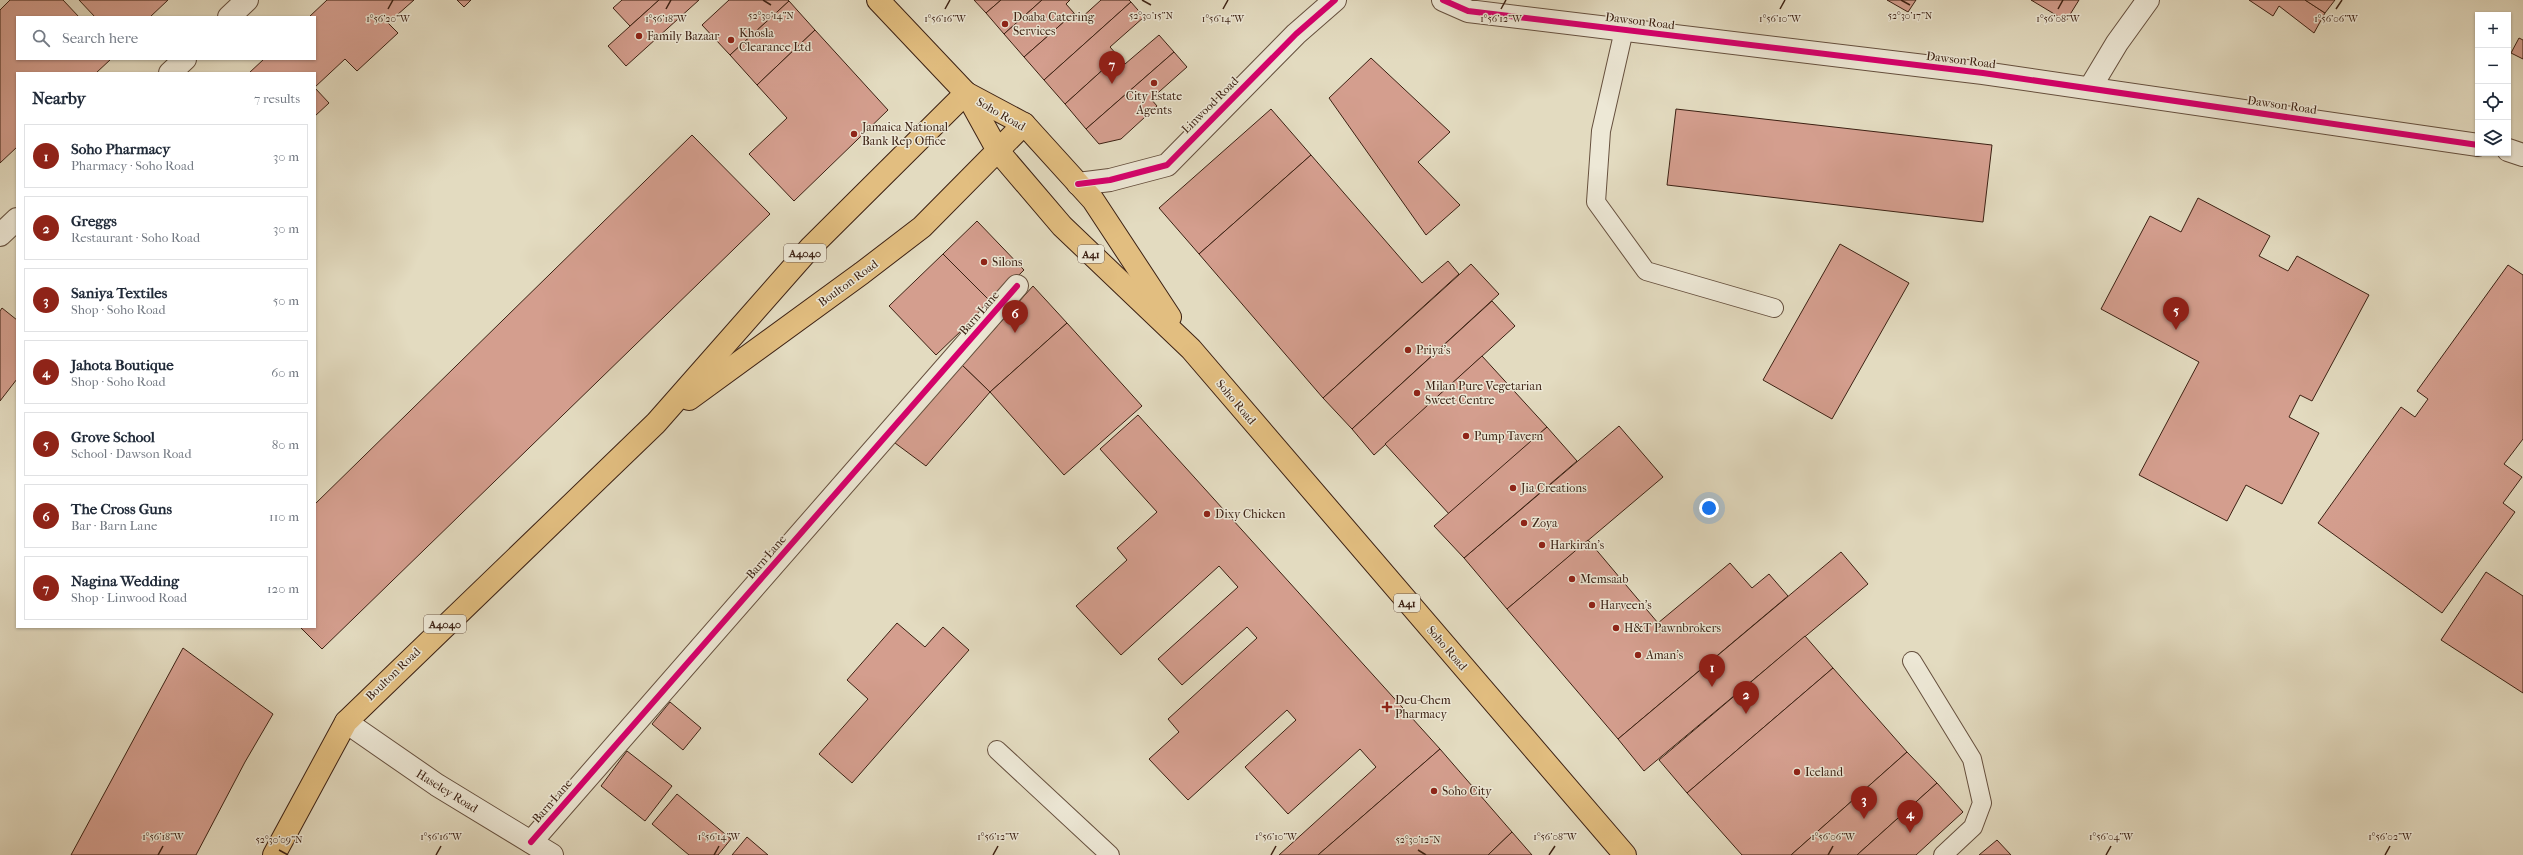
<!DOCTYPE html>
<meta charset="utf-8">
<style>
body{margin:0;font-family:"IM FELL French Canon",serif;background:#f2f2f3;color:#1f2937}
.controls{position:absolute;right:12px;top:12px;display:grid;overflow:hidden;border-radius:0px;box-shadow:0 1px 3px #0004}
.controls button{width:36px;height:36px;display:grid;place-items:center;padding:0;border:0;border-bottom:1px solid #e0e1e3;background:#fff;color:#1f2937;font:20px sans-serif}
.you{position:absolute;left:1709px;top:508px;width:14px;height:14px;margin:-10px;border:3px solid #fff;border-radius:50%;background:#1a73e8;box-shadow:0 0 0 6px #1a73e833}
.badge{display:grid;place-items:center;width:26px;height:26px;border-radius:50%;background:#8f2418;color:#fff;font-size:13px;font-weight:700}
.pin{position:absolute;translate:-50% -33px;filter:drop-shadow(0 1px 2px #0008)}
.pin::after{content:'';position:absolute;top:21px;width:14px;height:12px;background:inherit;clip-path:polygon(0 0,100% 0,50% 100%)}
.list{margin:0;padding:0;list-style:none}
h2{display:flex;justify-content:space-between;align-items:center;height:52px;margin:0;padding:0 16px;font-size:17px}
h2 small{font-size:13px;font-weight:400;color:#747a83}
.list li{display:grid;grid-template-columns:26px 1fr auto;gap:12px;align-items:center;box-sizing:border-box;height:64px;margin:0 8px 8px;padding:0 8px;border:1px solid #e0e1e3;border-radius:0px}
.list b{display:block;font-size:15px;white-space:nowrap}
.list p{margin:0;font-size:13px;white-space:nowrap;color:#747a83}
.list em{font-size:13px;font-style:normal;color:#747a83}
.icon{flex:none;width:22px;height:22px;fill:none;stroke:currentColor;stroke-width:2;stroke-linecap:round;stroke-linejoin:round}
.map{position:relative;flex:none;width:2523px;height:855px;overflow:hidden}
.search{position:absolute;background:#fff;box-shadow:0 1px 3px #0004;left:16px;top:16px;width:300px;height:44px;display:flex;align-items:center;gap:10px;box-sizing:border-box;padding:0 14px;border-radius:0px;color:#747a83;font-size:15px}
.panel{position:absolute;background:#fff;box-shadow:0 1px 3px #0004;left:16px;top:72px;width:300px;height:556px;border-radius:0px}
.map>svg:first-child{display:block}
</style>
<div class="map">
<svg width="2523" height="855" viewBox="0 0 2523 855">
<rect width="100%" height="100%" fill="#e3dbc0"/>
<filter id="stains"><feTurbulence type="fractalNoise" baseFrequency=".005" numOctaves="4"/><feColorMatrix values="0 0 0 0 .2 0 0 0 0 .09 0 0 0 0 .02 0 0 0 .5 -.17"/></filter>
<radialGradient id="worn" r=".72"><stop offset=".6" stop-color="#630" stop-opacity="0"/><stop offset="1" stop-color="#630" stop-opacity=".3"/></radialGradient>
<!-- building -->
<g fill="#d49e8e" stroke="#3c2113">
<polygon points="10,0 63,0 79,17 17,17 17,59 111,59 96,73 17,73 17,147 0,163 0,10"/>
<polygon points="79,0 168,0 150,17 95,17"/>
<polygon points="327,0 414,0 388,23 398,33 357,71 345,59 315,87 315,73 249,73 264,59 315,59 315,17 309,17"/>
<polygon points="457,0 471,0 464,7"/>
<polygon points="622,0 659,0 630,26 613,8"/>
<polygon points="659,0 699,0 626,66 608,46"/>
<polygon points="729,0 788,0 789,1 730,55 702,25"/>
<polygon points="974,0 1001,0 986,13"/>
<polygon points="1001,0 1042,0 1004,34 986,13"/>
<polygon points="1042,0 1070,0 1066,4 1074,13 1024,57 1004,34"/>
<polygon points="1101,0 1129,0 1131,2 1044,80 1024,57 1074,13 1080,19"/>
<polygon points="1887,0 1916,0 1908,12"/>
<polygon points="2031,0 2079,0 2066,21"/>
<polygon points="2249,0 2305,0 2325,13 2314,33 2279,6 2273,16"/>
<polygon points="2305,0 2335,0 2325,13"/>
<polygon points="789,1 815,30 757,85 730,55"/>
<polygon points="1131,2 1144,17 1110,47 1118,56 1065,104 1044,80"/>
<polygon points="815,30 888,110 794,201 749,154 787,118 757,85"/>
<polygon points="1159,35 1174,52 1086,129 1065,104 1118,56 1125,64"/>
<polygon points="2519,38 2523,40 2523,59 2511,53"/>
<polygon points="1174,52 1187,67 1151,99 1157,106 1121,139 1099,144 1086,129"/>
<polygon points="1371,58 1450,132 1418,162 1460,205 1426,235 1329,98"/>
<polygon points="315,88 329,103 315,116"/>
<polygon points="1271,109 1311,155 1199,254 1159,208"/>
<polygon points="1676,109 1992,145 1983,222 1667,185"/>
<polygon points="692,135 770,214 322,649 300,627 315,627 315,504"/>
<polygon points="1311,155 1422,283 1448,261 1459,274 1323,398 1199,254"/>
<polygon points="2198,198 2270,236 2259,256 2288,271 2297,256 2369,295 2312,401 2300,395 2289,417 2319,433 2282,504 2246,485 2227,521 2139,475 2199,362 2101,309 2150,216 2181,232"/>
<polygon points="977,221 1024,270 991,302 943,254"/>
<polygon points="1840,244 1909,283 1832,419 1763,380"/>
<polygon points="943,254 991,302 936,355 889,306"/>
<polygon points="1471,264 1499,294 1352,429 1323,398"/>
<polygon points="2508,265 2523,275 2523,439 2504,464 2522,477 2503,503 2515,512 2442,613 2318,523 2401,407 2415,417 2428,399 2417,391"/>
<polygon points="1033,286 1067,323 990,392 962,365"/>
<polygon points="1492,301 1515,326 1374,455 1352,429"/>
<polygon points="2,308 17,320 17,379 0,401 0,311"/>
<polygon points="1067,323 1142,406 1064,475 990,392"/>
<polygon points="1482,356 1547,427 1450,515 1385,444"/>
<polygon points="962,365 990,392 926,466 891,440"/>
<polygon points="1138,415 1440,749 1318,855 1279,855 1376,767 1360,749 1288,814 1245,767 1296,720 1287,710 1188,800 1149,759 1179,732 1168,719 1257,638 1247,627 1182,685 1158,659 1238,587 1219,566 1121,655 1076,606 1127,560 1117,548 1157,512 1100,449"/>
<polygon points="1619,426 1663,477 1507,609 1464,558"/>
<polygon points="1547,427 1577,461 1464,558 1434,526"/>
<polygon points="1588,540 1658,623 1730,563 1752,588 1769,574 1788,596 1618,739 1507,609"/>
<polygon points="1841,552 1868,584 1644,771 1618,739"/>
<polygon points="2486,572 2523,596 2523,693 2441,640"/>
<polygon points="897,623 925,647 943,627 969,650 852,783 819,754 868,699 847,680"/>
<polygon points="1805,636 1833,668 1687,793 1659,760"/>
<polygon points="183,648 273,714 245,762 196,855 71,855"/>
<polygon points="1833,668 1907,752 1791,855 1742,855 1687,793"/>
<polygon points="670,702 701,728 683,750 652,724"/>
<polygon points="1440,749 1512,832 1488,855 1318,855"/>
<polygon points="627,751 672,786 645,821 601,786"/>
<polygon points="1907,752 1937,783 1857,855 1791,855"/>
<polygon points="1937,783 1963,812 1916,855 1857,855"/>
<polygon points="677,794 731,839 718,855 689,855 652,824"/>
<polygon points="1512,832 1532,855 1488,855"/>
<polygon points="747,837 768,855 732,855"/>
<polygon points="1997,840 2011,855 1979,855"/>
</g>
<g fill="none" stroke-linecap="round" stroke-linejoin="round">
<!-- lane casing -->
<g stroke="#66503e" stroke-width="20">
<g id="lane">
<polyline points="1624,30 1601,131 1596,202 1646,271 1774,308"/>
<polyline points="1912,661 1972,759 1982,803 1973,827 1943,855"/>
<polyline points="997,750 1110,855"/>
</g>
</g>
<!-- street casing -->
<g stroke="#66503e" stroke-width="24">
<g id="street">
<polyline points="1443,0 1468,11 1983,73 2478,145"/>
<polyline points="229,17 247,0"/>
<polyline points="170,73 185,59"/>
<polyline points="2090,88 2117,43 2148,0"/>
<polyline points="2508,150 2523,155"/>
<polyline points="1078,184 1110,180 1167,165 1296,34 1335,0"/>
<polyline points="0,235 17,219"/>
<polyline points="346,722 437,785 552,855"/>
<polyline points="531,842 1017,286"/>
</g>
</g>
<!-- primary casing -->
<g stroke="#3c2113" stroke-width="24">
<g id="primary">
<polyline points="689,399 862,273 922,227 1024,124"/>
<polyline points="274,855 346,722 656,423 811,247 966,93"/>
</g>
</g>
<!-- highway casing -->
<g stroke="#3c2113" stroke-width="24">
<g id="highway">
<polyline points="878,0 966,93 998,151 1062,226 1191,349 1625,855"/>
<polyline points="966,93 1024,124 1093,200 1170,317"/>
</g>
</g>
<!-- lane -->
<use href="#lane" stroke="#ede8d6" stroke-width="18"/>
<!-- street -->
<use href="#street" stroke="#ede8d6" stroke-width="22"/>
<!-- primary -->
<use href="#primary" stroke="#e2be80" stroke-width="22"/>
<!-- highway -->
<use href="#highway" stroke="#e2be80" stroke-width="22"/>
<!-- cycleway casing -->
<g stroke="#ede8d6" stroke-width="8">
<g id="cycleway">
<polyline points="1443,0 1468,11 1983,73 2478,145"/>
<polyline points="1078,184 1110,180 1167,165 1296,34 1335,0"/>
<polyline points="531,842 1017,286"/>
</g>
</g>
<!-- cycleway -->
<use href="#cycleway" stroke="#d6006c" stroke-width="6"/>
</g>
<!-- ticks -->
<path fill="none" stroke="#3c2113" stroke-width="1.5" d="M763,0L771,5M1142,0L1151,5M1901,0L1910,5M388,9L393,0M666,9L671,0M945,9L950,0M1223,9L1228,0M1501,9L1506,0M1780,9L1785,0M2058,9L2063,0M2336,9L2342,0M279,850L288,855M1418,850L1426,855M158,855L163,846M436,855L441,846M714,855L719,846M993,855L998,846M1271,855L1276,846M1549,855L1555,846M1828,855L1833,846M2106,855L2111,846M2385,855L2390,846"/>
<!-- markers -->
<g fill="#8f2418" stroke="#ede8d6" stroke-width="1.5">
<circle cx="1005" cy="24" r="4"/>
<circle cx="639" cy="36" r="4"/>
<circle cx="731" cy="40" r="4"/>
<circle cx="1154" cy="83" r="4"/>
<circle cx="854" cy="134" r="4"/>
<circle cx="984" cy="262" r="4"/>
<circle cx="1408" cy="350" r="4"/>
<circle cx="1417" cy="393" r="4"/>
<circle cx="1466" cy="436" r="4"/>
<circle cx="1513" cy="488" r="4"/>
<circle cx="1207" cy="514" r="4"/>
<circle cx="1524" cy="523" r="4"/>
<circle cx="1542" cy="545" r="4"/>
<circle cx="1572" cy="579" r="4"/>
<circle cx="1592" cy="605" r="4"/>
<circle cx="1616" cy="628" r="4"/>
<circle cx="1638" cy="655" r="4"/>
<path d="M1385 701h4v4h4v4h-4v4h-4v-4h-4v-4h4z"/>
<circle cx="1797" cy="772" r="4"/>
<circle cx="1434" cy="791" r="4"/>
</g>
<g text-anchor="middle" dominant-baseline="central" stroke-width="3" stroke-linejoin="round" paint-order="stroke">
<!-- shield labels -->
<g fill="#ede8d6" stroke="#715d4e" stroke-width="1">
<rect x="784" y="244" width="42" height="18" rx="3"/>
<rect x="1078" y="245" width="26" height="18" rx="3"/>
<rect x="1394" y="594" width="26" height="18" rx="3"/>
<rect x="424" y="615" width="42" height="18" rx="3"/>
</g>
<g font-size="11" font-weight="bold" fill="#3c2113">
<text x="805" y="253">A4040</text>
<text x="1091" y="254">A41</text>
<text x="1407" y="603">A41</text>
<text x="445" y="624">A4040</text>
</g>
<!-- poi labels -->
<g font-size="12" fill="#3c2113" stroke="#ede8d6" text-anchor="start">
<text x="1013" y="17">Doaba Catering<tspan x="1013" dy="14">Services</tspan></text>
<text x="739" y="33">Khosla<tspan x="739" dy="14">Clearance Ltd</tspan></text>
<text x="647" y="36">Family Bazaar</text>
<text x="1154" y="96" text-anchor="middle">City Estate<tspan x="1154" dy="14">Agents</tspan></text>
<text x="862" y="127">Jamaica National<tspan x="862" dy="14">Bank Rep Office</tspan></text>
<text x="992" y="262">Silons</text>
<text x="1416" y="350">Priya's</text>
<text x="1425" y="386">Milan Pure Vegetarian<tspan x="1425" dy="14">Sweet Centre</tspan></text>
<text x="1474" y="436">Pump Tavern</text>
<text x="1521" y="488">Jia Creations</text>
<text x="1215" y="514">Dixy Chicken</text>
<text x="1532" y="523">Zoya</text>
<text x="1550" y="545">Harkiran's</text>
<text x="1580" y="579">Memsaab</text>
<text x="1600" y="605">Harveen's</text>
<text x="1624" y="628">H&amp;T Pawnbrokers</text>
<text x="1646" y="655">Aman's</text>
<text x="1395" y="700">Deu-Chem<tspan x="1395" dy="14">Pharmacy</tspan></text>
<text x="1805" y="772">Iceland</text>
<text x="1442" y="791">Soho City</text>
</g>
<!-- street labels -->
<g font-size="12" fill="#3c2113" stroke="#ede8d6">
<text transform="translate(1640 21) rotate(7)">Dawson Road</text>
<text transform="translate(1961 60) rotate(7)">Dawson Road</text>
<text transform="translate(1210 105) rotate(-45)">Linwood Road</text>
<text transform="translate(2282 105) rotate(8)">Dawson Road</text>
<text transform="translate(1001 114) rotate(30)">Soho Road</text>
<text transform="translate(848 283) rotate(-36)">Boulton Road</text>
<text transform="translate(979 313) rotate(-49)">Barn Lane</text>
<text transform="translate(1236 402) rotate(50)">Soho Road</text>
<text transform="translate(766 557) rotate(-49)">Barn Lane</text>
<text transform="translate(1447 648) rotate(49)">Soho Road</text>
<text transform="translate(393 674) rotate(-44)">Boulton Road</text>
<text transform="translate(447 791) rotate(32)">Haseley Road</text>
<text transform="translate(552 801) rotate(-49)">Barn Lane</text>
</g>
</g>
<g font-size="10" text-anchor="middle" fill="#3c2113" stroke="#ede8d6" stroke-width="3" stroke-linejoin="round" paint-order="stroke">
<text x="1151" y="19">52°30'15"N</text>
<text x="771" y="19">52°30'14"N</text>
<text x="1910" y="19">52°30'17"N</text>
<text x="388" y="22">1°56'20"W</text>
<text x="666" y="22">1°56'18"W</text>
<text x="945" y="22">1°56'16"W</text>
<text x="1223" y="22">1°56'14"W</text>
<text x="1501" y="22">1°56'12"W</text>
<text x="1780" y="22">1°56'10"W</text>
<text x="2058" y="22">1°56'08"W</text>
<text x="2336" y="22">1°56'06"W</text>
<text x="163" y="840">1°56'18"W</text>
<text x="441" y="840">1°56'16"W</text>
<text x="719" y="840">1°56'14"W</text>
<text x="998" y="840">1°56'12"W</text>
<text x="1276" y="840">1°56'10"W</text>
<text x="1555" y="840">1°56'08"W</text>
<text x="1833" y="840">1°56'06"W</text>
<text x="2111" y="840">1°56'04"W</text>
<text x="2390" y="840">1°56'02"W</text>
<text x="279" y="843">52°30'09"N</text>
<text x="1418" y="843">52°30'12"N</text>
</g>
<rect width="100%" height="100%" filter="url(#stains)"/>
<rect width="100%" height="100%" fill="url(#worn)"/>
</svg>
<div class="controls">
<button>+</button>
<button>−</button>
<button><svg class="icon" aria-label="locate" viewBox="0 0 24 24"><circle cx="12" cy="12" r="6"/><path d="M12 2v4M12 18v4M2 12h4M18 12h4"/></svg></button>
<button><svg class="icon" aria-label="layers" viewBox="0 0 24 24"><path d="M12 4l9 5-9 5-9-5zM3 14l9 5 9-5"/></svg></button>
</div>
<div class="you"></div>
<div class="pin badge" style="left:1712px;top:687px">1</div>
<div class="pin badge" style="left:1746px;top:714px">2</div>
<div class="pin badge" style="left:1864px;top:819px">3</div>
<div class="pin badge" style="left:1910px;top:833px">4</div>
<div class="pin badge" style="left:2176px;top:330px">5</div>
<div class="pin badge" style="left:1015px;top:333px">6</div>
<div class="pin badge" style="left:1112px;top:84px">7</div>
<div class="search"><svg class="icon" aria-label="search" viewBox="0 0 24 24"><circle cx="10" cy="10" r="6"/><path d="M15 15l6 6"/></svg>Search here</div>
<section class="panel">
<h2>Nearby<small>7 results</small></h2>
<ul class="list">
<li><span class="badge">1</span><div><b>Soho Pharmacy</b><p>Pharmacy · Soho Road</p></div><em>30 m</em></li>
<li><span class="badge">2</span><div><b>Greggs</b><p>Restaurant · Soho Road</p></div><em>30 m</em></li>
<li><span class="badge">3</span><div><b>Saniya Textiles</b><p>Shop · Soho Road</p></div><em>50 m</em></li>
<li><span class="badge">4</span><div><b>Jahota Boutique</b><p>Shop · Soho Road</p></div><em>60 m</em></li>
<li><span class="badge">5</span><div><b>Grove School</b><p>School · Dawson Road</p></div><em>80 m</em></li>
<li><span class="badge">6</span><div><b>The Cross Guns</b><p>Bar · Barn Lane</p></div><em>110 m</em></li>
<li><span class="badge">7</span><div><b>Nagina Wedding</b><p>Shop · Linwood Road</p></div><em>120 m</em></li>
</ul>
</section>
</div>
